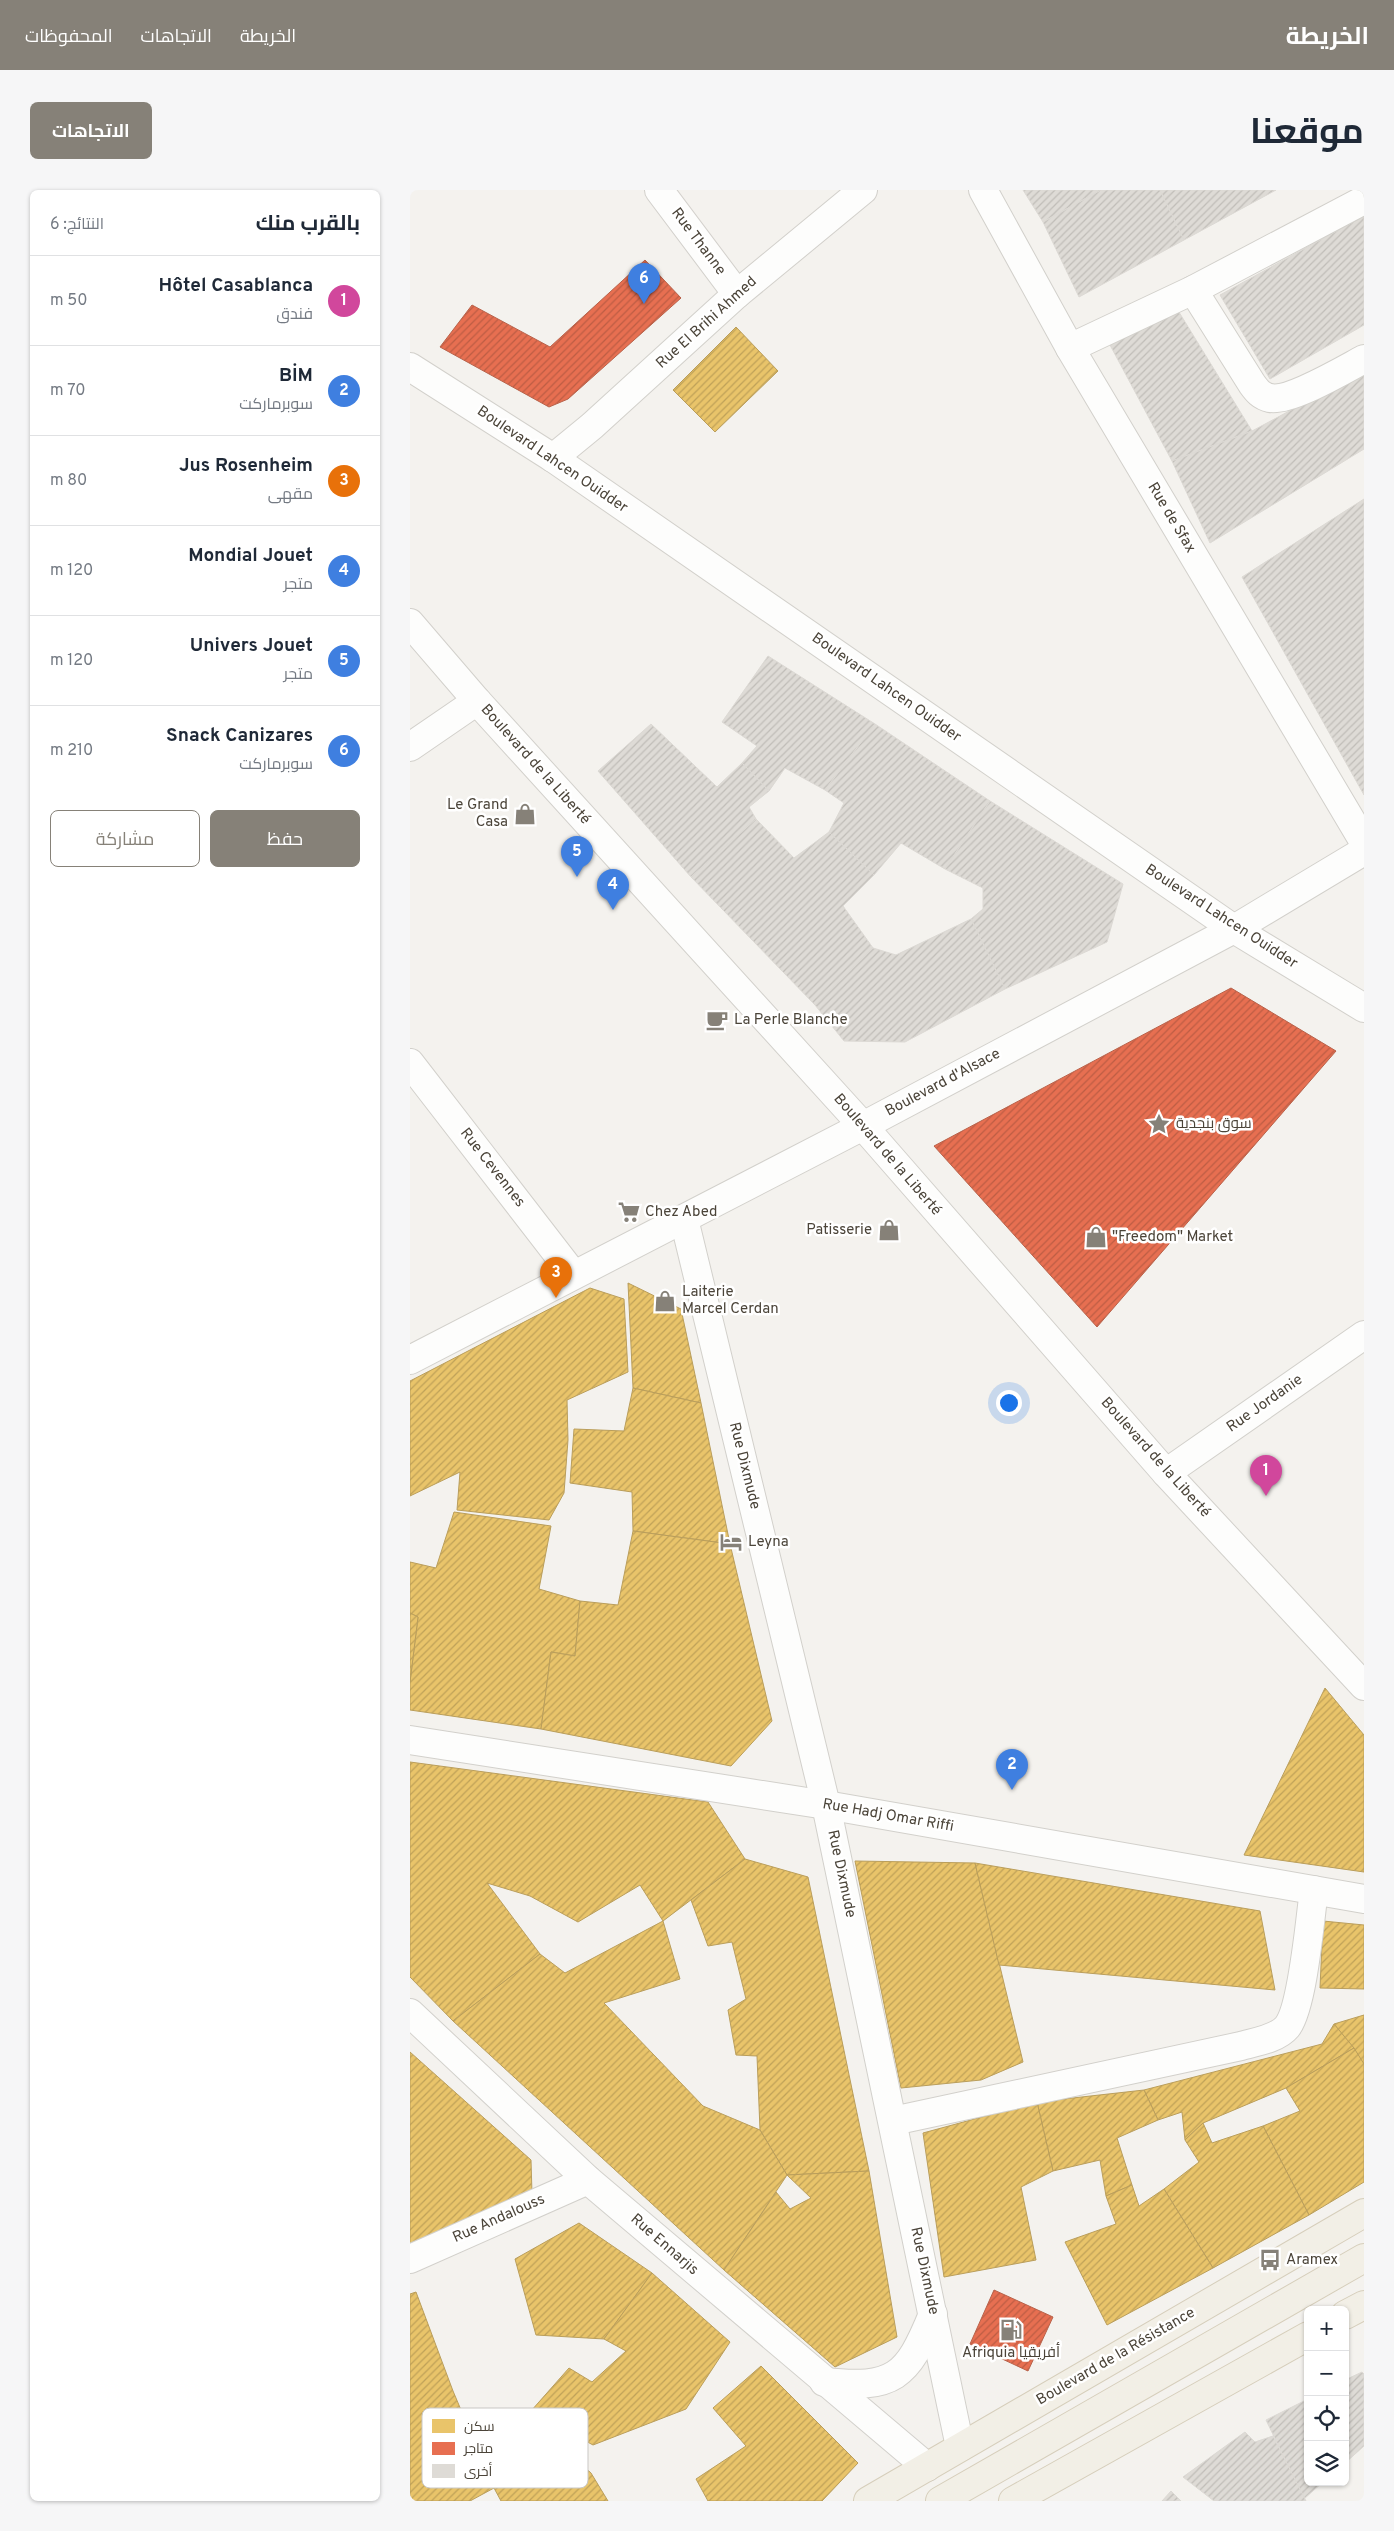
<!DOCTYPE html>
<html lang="ar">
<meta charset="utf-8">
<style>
body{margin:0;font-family:Overpass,Cairo,sans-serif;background:#f6f6f7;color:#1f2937;direction:rtl}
.controls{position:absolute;right:15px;bottom:15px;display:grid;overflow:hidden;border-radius:8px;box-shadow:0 1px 4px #0004}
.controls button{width:45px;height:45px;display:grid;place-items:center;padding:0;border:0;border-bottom:1px solid #e0e1e3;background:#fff;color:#1f2937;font:25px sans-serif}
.you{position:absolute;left:598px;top:1212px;width:18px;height:18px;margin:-12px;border:4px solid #fff;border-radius:50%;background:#1a73e8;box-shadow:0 0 0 8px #1a73e833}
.badge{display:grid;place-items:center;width:32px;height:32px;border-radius:50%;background:#868178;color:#fff;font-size:16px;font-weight:700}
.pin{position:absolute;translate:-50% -41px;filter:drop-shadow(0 1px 2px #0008)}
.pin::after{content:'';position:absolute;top:26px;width:18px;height:15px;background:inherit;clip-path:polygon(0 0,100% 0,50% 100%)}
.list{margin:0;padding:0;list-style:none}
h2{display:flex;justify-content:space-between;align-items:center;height:65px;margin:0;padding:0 20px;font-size:21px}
h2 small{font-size:16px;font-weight:400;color:#747a83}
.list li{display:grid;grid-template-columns:32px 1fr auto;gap:15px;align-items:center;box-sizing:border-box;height:90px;padding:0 20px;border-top:1px solid #e0e1e3}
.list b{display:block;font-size:19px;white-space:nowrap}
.list p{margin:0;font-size:16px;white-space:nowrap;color:#747a83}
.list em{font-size:16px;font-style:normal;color:#747a83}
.actions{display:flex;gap:10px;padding:15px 20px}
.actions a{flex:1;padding:11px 0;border:1px solid #868178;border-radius:8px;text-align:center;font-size:18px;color:#868178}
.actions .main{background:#868178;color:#fff}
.icon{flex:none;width:28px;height:28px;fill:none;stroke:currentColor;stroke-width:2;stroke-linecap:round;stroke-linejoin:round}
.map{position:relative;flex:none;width:954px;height:2311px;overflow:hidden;direction:ltr;border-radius:8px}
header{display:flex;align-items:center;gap:30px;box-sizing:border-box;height:70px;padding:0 25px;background:#868178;color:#fff}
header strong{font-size:24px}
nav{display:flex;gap:28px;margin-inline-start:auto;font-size:18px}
.intro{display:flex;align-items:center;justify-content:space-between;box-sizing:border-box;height:120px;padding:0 30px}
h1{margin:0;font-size:35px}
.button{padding:12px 22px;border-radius:8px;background:#868178;color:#fff;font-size:18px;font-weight:700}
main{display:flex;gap:30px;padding:0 30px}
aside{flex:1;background:#fff;border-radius:8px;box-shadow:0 1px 4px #0004}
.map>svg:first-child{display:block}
</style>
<header>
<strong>الخريطة</strong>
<nav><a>الخريطة</a><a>الاتجاهات</a><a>المحفوظات</a></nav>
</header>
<div class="intro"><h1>موقعنا</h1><a class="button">الاتجاهات</a></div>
<main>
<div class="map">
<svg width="954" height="2311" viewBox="0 0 954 2311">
<defs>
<pattern id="homes-hatch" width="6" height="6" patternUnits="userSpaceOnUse" patternTransform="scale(1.25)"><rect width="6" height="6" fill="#e9c46a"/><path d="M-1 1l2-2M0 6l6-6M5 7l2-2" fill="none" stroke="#bfa158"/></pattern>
<pattern id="shops-hatch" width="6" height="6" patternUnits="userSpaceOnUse" patternTransform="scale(1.25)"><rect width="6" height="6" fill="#e76f51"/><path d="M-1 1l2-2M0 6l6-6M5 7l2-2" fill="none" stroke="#bd5d44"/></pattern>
<pattern id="building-hatch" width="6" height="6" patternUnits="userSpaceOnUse" patternTransform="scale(1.25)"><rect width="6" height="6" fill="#dedbd6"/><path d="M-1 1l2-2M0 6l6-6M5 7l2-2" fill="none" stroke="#c0bdb8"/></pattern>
</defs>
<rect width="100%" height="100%" fill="#f4f2ee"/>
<!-- homes -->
<g fill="url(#homes-hatch)" stroke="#ba9e5b">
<polygon points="326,137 368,181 305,242 263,200"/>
<polygon points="218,1093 271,1119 291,1213 223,1198"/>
<polygon points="180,1098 214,1109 218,1182 157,1210 158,1250 154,1303 139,1330 47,1320 50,1282 0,1306 0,1191"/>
<polygon points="223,1198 291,1213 320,1354 223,1341 222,1302 160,1293 164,1239 214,1241"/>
<polygon points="44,1322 141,1336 129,1399 170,1411 165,1466 141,1462 131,1539 0,1520 0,1492 8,1427 0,1423 0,1372 26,1378"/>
<polygon points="223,1341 320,1354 362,1531 321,1576 131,1539 141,1462 165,1466 170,1411 208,1415"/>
<polygon points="0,1423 8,1427 0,1492"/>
<polygon points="915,1498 954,1545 954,1682 834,1665"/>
<polygon points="0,1572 298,1612 335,1669 253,1731 230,1695 168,1732 120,1706 77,1693 130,1764 43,1831 0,1787"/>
<polygon points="335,1669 398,1687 459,1981 377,1985 350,1940 347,1866 326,1865 318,1820 336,1809 322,1752 298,1756 281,1710"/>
<polygon points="445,1671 565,1673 613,1872 571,1890 491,1898"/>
<polygon points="565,1673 850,1721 865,1800 589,1775"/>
<polygon points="253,1731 270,1789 194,1813 293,1916 350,1940 377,1985 314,2080 43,1831 130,1764 155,1783"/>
<polygon points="913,1731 954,1735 954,1799 910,1798"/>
<polygon points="954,1825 954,1874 924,1834"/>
<polygon points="924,1834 944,1858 876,1898 793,1933 775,1950 772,1922 748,1930 734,1900 912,1854"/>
<polygon points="944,1858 954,1874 954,1992 899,2025 853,1936 890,1921 876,1898"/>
<polygon points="0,1862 121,1970 122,2004 0,2059"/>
<polygon points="734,1900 748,1930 707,1948 722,1995 696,2006 690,1970 643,1981 627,1912"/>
<polygon points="627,1912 643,1981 611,1997 626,2070 534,2087 513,1943"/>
<polygon points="793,1933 802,1953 853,1936 899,2025 803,2078 754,1999 789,1972 775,1950"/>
<polygon points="459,1981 487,2147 425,2177 314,2080 366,2002 380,2019 401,2008 377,1985"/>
<polygon points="722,1995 729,2016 754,1999 803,2078 697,2135 655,2052 706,2034 696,2006"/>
<polygon points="169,2033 242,2083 194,2149 126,2145 105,2069"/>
<polygon points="242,2083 320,2152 276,2219 183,2255 121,2221 159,2178 182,2192 216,2161 194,2149"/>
<polygon points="6,2102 43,2201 84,2298 60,2311 0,2311 0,2104"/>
<polygon points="351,2176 448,2273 412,2311 298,2311 286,2289 336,2256 303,2218"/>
<polygon points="163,2267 181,2283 198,2311 91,2311 84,2298"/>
</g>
<!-- shops -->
<g fill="url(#shops-hatch)" stroke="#b8624a">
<polygon points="235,70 271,108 158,209 139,217 30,157 62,115 140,157"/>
<polygon points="821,798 926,861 687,1137 524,956"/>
<polygon points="584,2100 643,2127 618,2181 560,2154"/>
</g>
<!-- building -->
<g fill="url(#building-hatch)" stroke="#dcd9d4">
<polygon points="613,0 691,0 633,32"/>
<polygon points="691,0 750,0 774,50 669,107 633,32"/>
<polygon points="750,0 866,0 774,50"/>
<polygon points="954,26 954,135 860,189 810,105"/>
<polygon points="764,114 842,241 762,271 700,155"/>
<polygon points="954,181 954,259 800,353 762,271 842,241"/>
<polygon points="954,309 954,605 832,387"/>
<polygon points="358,466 465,534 415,600 375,578 359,601 332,573 347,556 312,532"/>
<polygon points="241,534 307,597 332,573 359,601 339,617 346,629 281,687 188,581"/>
<polygon points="465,534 580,611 535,679 491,653 464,685 419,642 434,613 415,600"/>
<polygon points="580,611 713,694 697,752 595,799 561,729 573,719 573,698 535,679"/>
<polygon points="346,629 384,668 419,642 464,685 433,716 463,758 405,815 281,687"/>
<polygon points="561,729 595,799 495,852 434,851 405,815 463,758 486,765"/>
<polygon points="952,2182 954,2184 954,2256 935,2273 935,2190"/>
<polygon points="898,2209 898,2292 913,2292 894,2309 856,2230"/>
<polygon points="835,2242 845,2252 863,2246 896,2311 804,2311 773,2287"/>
<polygon points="761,2301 771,2311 752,2311"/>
</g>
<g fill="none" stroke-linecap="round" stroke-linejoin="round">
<!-- minor casing -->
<g stroke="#d2d0cb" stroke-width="30">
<g id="minor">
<polyline points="249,0 327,104"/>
<polyline points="573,0 660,158 954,652"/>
<path d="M783,100L842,194C847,201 851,206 860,208C880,212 935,179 954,169"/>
<polyline points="660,158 783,100 954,10"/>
<polyline points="0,177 143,268 824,739 954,818"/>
<polyline points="143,268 182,236 327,104 453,0"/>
<polyline points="0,433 67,511 453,936 756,1283 954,1496"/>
<polyline points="0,557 67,511"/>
<polyline points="0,873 163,1084"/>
<polyline points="274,1029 416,1615 550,2257"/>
<polyline points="0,1170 453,936 824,739 954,661"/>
<polyline points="756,1283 954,1145"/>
<polyline points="0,1823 178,1990 517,2277"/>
<path d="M483,1931L831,1856C845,1852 867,1849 877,1837C893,1817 900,1728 904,1700"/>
<polyline points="0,2069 178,1990"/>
<path d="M414,2192C484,2199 497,2188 523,2124"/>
</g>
</g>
<!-- tertiary casing -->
<g stroke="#d2d0cb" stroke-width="30">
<polyline id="tertiary" points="0,1550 416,1615 954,1709"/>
</g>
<!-- primary casing -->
<g stroke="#d6cebb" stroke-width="30">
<g id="primary">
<polyline points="935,2125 954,2115"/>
<polyline points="458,2311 954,2023"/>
<polyline points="530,2311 954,2068"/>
<polyline points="603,2311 898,2146"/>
</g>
</g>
<!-- minor -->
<use href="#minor" stroke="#fdfdfc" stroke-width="28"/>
<!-- tertiary -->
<use href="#tertiary" stroke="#fdfdfc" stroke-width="28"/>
<!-- primary -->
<use href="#primary" stroke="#f2efe6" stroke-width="28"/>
</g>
<!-- icons -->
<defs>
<g id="shop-bare" transform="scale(1.725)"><path d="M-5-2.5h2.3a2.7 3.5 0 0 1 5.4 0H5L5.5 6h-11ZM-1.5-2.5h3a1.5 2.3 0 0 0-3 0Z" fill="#868178" stroke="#fff" stroke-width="2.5" paint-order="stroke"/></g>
<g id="cafe-bare" transform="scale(1.725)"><path d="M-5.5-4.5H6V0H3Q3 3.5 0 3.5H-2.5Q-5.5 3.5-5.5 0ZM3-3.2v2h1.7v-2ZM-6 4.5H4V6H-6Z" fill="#868178" stroke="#fff" stroke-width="2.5" paint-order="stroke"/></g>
<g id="sight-bare" transform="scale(1.725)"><path d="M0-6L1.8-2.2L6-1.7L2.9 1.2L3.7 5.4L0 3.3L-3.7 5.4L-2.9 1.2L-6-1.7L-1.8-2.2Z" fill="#868178" stroke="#fff" stroke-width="2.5" paint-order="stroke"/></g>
<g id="supermarket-bare" transform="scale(1.725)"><path d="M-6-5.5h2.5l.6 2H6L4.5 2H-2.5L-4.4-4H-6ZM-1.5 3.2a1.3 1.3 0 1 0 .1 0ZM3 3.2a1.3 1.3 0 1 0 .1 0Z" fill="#868178" stroke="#fff" stroke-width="2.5" paint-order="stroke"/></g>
<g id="hotel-bare" transform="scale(1.725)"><path d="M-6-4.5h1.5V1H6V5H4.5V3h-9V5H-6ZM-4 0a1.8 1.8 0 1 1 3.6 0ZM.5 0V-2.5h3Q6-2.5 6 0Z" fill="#868178" stroke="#fff" stroke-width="2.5" paint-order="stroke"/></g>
<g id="bus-bare" transform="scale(1.725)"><path d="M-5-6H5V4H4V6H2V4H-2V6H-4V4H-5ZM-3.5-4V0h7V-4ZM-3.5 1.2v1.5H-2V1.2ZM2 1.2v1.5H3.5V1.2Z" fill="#868178" stroke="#fff" stroke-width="2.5" paint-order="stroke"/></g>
<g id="fuel-bare" transform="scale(1.725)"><path d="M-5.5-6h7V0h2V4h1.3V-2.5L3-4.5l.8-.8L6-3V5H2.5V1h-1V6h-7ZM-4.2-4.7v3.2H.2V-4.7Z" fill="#868178" stroke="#fff" stroke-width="2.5" paint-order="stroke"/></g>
</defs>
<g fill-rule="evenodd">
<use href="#shop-bare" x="115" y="624"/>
<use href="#cafe-bare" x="307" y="830"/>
<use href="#sight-bare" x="749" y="934"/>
<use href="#supermarket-bare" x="219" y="1022"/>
<use href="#shop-bare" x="479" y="1040"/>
<use href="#shop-bare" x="686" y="1047"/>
<use href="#shop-bare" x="255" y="1111"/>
<use href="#hotel-bare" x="321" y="1352"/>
<use href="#bus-bare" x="860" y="2070"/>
<use href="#fuel-bare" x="601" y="2140"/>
</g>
<g text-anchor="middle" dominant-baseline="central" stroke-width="5" stroke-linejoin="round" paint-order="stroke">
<!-- street labels -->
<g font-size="15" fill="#4b4439" stroke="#fff">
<text transform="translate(288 52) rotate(53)">Rue Thanne</text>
<text transform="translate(297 133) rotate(-42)">Rue El Brihi Ahmed</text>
<text transform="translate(142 270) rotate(34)">Boulevard Lahcen Ouidder</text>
<text transform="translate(761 328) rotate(59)">Rue de Sfax</text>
<text transform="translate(476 498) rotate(35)">Boulevard Lahcen Ouidder</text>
<text transform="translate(125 575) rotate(48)">Boulevard de la Liberté</text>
<text transform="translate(811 727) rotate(33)">Boulevard Lahcen Ouidder</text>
<text transform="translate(533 893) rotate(-28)">Boulevard d'Alsace</text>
<text transform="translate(477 965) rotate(49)">Boulevard de la Liberté</text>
<text transform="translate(82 978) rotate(52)">Rue Cevennes</text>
<text transform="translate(855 1214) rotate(-35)">Rue Jordanie</text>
<text transform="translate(745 1268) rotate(48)">Boulevard de la Liberté</text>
<text transform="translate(334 1276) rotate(76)">Rue Dixmude</text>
<text transform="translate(478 1626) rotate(10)">Rue Hadj Omar Riffi</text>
<text transform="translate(431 1684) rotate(78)">Rue Dixmude</text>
<text transform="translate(89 2029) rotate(-24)">Rue Andalouss</text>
<text transform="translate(254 2055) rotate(41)">Rue Ennarjis</text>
<text transform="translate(514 2081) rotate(78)">Rue Dixmude</text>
<text transform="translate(706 2167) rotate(-30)">Boulevard de la Résistance</text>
</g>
<!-- poi labels -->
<g font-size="15" fill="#4b4439" stroke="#fff" text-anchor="start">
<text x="98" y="615" text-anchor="end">Le Grand<tspan x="98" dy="17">Casa</tspan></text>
<text x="324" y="830">La Perle Blanche</text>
<text x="766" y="934">سوق بنجدية</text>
<text x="235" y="1022">Chez Abed</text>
<text x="462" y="1040" text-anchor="end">Patisserie</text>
<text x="702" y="1047">"Freedom" Market</text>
<text x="272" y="1102">Laiterie<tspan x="272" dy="17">Marcel Cerdan</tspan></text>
<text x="338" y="1352">Leyna</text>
<text x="876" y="2070">Aramex</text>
<text x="601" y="2163" text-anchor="middle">Afriquia أفريقيا</text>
</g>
</g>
<!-- legend -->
<rect x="12" y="2218" width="166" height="80" rx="8" fill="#fff" stroke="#c9c7c4" stroke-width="1"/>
<rect x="22" y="2229" width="23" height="14" fill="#e9c46a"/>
<rect x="22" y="2252" width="23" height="13" fill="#e76f51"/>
<rect x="22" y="2274" width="23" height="14" fill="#dedbd6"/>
<g font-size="14" fill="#4b4439">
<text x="54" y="2241">سكن</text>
<text x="54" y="2263">متاجر</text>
<text x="54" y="2286">أخرى</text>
</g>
</svg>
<div class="controls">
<button>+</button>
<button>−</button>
<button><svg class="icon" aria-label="locate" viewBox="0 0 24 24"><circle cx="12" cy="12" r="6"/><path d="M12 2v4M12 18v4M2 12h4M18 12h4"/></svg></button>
<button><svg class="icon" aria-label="layers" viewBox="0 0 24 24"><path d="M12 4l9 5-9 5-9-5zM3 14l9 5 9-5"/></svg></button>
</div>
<div class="you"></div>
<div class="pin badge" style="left:856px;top:1306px;background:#d1479c">1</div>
<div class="pin badge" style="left:602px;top:1600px;background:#3f7fe0">2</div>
<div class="pin badge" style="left:146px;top:1108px;background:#e8710a">3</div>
<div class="pin badge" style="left:203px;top:720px;background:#3f7fe0">4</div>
<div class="pin badge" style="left:167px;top:687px;background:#3f7fe0">5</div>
<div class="pin badge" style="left:234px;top:114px;background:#3f7fe0">6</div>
</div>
<aside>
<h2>بالقرب منك<small>النتائج: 6</small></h2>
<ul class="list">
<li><span class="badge" style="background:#d1479c">1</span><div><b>Hôtel Casablanca</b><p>فندق</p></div><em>50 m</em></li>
<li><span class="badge" style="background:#3f7fe0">2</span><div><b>BİM</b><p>سوبرماركت</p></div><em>70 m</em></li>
<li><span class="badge" style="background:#e8710a">3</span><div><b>Jus Rosenheim</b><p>مقهى</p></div><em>80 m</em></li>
<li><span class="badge" style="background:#3f7fe0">4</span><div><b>Mondial Jouet</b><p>متجر</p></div><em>120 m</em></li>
<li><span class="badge" style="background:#3f7fe0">5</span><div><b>Univers Jouet</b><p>متجر</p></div><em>120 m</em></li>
<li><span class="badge" style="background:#3f7fe0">6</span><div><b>Snack Canizares</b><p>سوبرماركت</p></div><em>210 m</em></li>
</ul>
<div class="actions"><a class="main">حفظ</a><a>مشاركة</a></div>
</aside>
</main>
